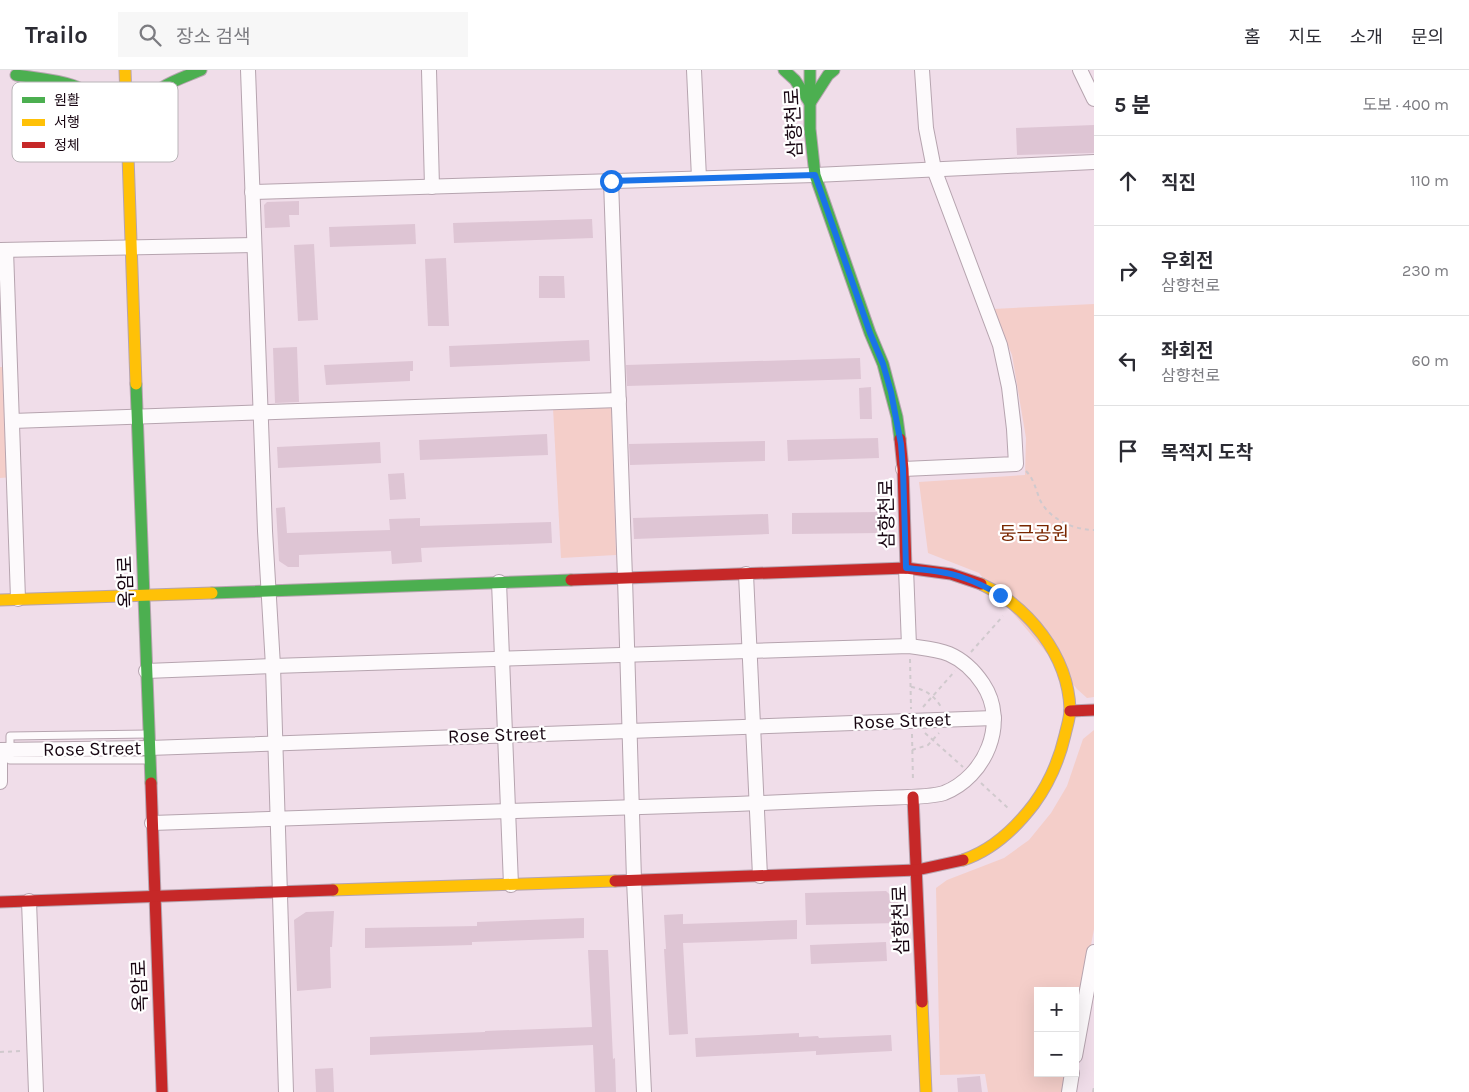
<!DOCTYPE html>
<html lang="ko">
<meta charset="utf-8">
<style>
body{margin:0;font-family:Karla,"Noto Sans KR",sans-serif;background:#f7f7f7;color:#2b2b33}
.controls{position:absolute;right:15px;bottom:15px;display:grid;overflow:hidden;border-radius:0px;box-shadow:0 5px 20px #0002}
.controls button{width:45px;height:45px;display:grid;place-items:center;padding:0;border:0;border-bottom:1px solid #e1e1e2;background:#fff;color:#2b2b33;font:25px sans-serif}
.stop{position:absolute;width:15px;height:15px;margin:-11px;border:4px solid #1a73e8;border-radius:50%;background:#fff}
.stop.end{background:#1a73e8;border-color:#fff;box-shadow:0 1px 5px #0008}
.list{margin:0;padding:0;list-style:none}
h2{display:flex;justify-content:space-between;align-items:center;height:65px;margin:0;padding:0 20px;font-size:21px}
h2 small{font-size:16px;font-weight:400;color:#7c7c81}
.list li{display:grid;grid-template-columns:32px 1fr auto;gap:15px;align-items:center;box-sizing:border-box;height:90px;padding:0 20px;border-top:1px solid #e1e1e2}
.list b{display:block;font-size:19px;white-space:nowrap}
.list p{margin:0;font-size:16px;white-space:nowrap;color:#7c7c81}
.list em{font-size:16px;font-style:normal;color:#7c7c81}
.icon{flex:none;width:28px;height:28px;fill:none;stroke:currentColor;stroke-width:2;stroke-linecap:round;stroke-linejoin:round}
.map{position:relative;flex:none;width:1094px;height:1022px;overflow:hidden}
header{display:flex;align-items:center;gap:30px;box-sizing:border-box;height:70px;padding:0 25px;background:#fff;border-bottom:1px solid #e1e1e2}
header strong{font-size:24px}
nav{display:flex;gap:28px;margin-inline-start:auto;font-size:18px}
.search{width:350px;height:45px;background:#f7f7f7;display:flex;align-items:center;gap:12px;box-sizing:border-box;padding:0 18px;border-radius:0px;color:#7c7c81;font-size:19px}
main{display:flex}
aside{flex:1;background:#fff}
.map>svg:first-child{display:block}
</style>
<header>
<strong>Trailo</strong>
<div class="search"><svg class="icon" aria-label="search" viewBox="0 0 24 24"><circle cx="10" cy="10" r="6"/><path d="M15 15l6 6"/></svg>장소 검색</div>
<nav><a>홈</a><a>지도</a><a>소개</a><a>문의</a></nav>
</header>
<main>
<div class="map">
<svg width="1094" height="1022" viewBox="0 0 1094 1022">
<rect width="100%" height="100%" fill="#f0dde9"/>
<!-- green -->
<g fill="#f4cec9">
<polygon points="1094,234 1094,627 1087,628 1077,619 979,503 928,483 919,412 1025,405 1026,368 1012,285 993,239"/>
<polygon points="0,297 10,297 14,407 0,408"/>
<polygon points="604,333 612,338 616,485 561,488 553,338"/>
<polygon points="1094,660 1094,859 1075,961 1075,921 1038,921 1038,1003 1068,1003 1064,1022 988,1022 985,1004 940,1005 936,818 947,810 1004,788 1029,770 1051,743 1067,716 1083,669"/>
</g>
<!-- building -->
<g fill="#dec5d4">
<polygon points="1094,55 1094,83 1017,85 1016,58"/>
<polygon points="299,131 299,145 289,145 290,157 265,158 264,135 267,132"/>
<polygon points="592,149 593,168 454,173 453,153"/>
<polygon points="415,154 416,174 330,177 329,157"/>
<polygon points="314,174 318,250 298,251 294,175"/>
<polygon points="446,188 449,256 428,256 425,189"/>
<polygon points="539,206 564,206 565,228 539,228"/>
<polygon points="589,270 590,291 450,297 449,276"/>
<polygon points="297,277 299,332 275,333 273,278"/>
<polygon points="860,288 861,309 627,316 626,295"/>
<polygon points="413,291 413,301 410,301 410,311 326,315 324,295"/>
<polygon points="871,317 872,349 860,349 859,318"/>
<polygon points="547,364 548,385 420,390 419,370"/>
<polygon points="878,368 879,388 788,391 787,370"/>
<polygon points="765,371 765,391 630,395 629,374"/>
<polygon points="380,372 381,393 278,398 277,377"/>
<polygon points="404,403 406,429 390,430 388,404"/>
<polygon points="285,437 287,463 390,460 389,449 420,448 420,456 551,452 552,473 421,478 422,492 392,494 391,481 299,485 299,497 288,497 279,491 276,438"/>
<polygon points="882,442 882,463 792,464 792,443"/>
<polygon points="768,444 769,464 634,469 633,448"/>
<polygon points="886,821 898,832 899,853 806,855 805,823"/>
<polygon points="334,841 332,877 330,877 331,918 297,921 294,850 306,842"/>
<polygon points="683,844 683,854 797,850 797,869 683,873 688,964 669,965 664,879 666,879 664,845"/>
<polygon points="584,848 584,868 472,872 472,875 365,878 365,858 477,856 477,852"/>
<polygon points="886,872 887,891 811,894 810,875"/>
<polygon points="588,880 608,880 613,989 615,988 616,1022 595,1022 593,975 370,985 370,967 485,962 485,961 592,957"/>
<polygon points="799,963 799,967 818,966 819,968 891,965 892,981 816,985 816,981 696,987 695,968"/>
<polygon points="333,998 334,1022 316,1022 315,999"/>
<polygon points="980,1006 982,1022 958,1022 957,1008"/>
</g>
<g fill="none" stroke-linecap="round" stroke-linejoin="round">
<!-- lane casing -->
<g stroke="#b6a4af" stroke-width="9">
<polyline id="lane" points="148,664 10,666 10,690 149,690"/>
</g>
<!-- street casing -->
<g stroke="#b6a4af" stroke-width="16">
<g id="street">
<polyline points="248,0 265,461 273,596 286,1022"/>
<polyline points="429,0 432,117"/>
<polyline points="694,0 699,108"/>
<polyline points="1080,0 1094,29"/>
<polyline points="611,111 625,508 634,810 644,1022"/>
<polyline points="252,122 815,105 1094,92"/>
<polyline points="0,180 254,175"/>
<polyline points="6,180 18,529"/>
<polyline points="12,351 619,330"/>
<polyline points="903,399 1016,394 1014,359 1009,317 1000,275 934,99 926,58 922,0"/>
<polyline points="906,498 909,576"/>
<polyline points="746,504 760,806"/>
<polyline points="499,512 511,815"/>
<path d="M146,601L273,596L909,576C922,578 937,579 949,584C963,590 975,602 983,614C1009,653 985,707 944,723C929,728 895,727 878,728C831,730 783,732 736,734C541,740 347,746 152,753"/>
<polyline points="0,680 149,678 994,648"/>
<polyline points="0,681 0,712"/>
<polyline points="29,831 36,1022"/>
<polyline points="1075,986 1094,882"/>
<polyline points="1069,1022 1072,1003"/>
</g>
</g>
<!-- fast casing -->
<g stroke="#b6a4af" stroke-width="13">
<g id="fast">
<polyline points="784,0 795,10 810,33 828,5 834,0"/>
<polyline points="810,0 810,59 815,105 870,263 883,294 897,347 900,369"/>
<path d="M16,5C47,10 86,10 105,39C113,51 116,66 121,79"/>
<path d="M135,74C137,63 138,50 143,39C153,16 180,9 201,0"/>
<polyline points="136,314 151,713"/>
<polyline points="212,523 571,510"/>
</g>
</g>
<!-- slow casing -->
<g stroke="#b6a4af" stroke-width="13">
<g id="slow">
<polyline points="125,0 136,314"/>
<polyline points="0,530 212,523"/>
<path d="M963,790C993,780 1015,759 1034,734C1050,712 1059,691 1065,665C1067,656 1070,648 1070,639C1068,585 1028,536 981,514"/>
<polyline points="333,820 615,811"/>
<polyline points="922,932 926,1022"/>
</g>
</g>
<!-- jam casing -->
<g stroke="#b6a4af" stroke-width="13">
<g id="jam">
<polyline points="900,369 903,399 906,498"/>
<polyline points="571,510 906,498 951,504 981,514"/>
<polyline points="1070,641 1094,640"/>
<polyline points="151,713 162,1022"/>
<polyline points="913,727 922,932"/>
<polyline points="615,811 917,800 963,790"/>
<polyline points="0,832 333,820"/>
</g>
</g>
<!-- path -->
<g stroke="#d0c9cd" stroke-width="2" stroke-dasharray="4 4" stroke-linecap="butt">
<path d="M1026,401C1034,409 1036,420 1040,430C1049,449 1074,460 1094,460"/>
<polyline points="971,582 1003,546"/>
<polyline points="910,589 911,639"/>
<path d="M911,617C924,619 934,625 941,637"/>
<polyline points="923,637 955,601"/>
<polyline points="925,663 963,697"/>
<polyline points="912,664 913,712"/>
<polyline points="912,680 928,675 939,663"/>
<polyline points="981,713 1009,739"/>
<polyline points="0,982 22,981"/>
<polyline points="1093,1022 1094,1016"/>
</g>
<!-- lane -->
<use href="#lane" stroke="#fdfafc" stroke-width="7"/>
<!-- street -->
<use href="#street" stroke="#fdfafc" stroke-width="14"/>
<!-- fast -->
<use href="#fast" stroke="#4caf50" stroke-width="11"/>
<!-- slow -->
<use href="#slow" stroke="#ffc107" stroke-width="11"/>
<!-- jam -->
<use href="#jam" stroke="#c62828" stroke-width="11"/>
</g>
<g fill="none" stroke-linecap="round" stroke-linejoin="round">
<!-- route -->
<path stroke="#1a73e8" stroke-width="6" d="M611,111L815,105L870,263L883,294L891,322L901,374L903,399L906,498C925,500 945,501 964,508C976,512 988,518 1000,525"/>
</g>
<g text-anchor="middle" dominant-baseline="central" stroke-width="4.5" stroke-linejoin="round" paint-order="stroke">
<!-- street labels -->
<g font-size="19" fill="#170511" stroke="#fff">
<text transform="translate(794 53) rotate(-93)">삼향천로</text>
<text transform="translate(887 444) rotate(-91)">삼향천로</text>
<text transform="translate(126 512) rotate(-92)">옥암로</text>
<text transform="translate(902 651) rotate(-2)">Rose Street</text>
<text transform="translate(497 665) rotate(-2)">Rose Street</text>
<text transform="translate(92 679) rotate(-1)">Rose Street</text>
<text transform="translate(901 850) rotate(-92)">삼향천로</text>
<text transform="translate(140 916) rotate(-92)">옥암로</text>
</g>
<!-- park labels -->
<g font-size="19" fill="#792700" stroke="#fff">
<text x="1034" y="464">둥근공원</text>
</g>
</g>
<!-- legend -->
<rect x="12" y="12" width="166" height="80" rx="8" fill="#fff" stroke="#b9b4b8" stroke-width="1"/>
<rect x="22" y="27" width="23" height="6" fill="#4caf50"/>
<rect x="22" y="49" width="23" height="7" fill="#ffc107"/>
<rect x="22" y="72" width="23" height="6" fill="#c62828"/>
<g font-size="14" fill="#170511">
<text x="54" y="35">원활</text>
<text x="54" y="57">서행</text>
<text x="54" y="80">정체</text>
</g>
</svg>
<div class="controls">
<button>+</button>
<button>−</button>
</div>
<div class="stop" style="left:611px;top:111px"></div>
<div class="stop end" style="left:1000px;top:525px"></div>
</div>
<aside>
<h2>5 분<small>도보 · 400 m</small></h2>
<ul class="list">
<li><svg class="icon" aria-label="ahead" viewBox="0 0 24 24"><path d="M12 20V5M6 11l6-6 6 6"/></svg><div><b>직진</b></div><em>110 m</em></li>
<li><svg class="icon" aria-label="right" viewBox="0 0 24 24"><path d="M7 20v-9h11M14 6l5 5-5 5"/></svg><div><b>우회전</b><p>삼향천로</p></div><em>230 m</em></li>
<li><svg class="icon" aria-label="left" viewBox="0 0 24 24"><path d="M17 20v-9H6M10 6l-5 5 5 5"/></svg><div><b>좌회전</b><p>삼향천로</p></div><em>60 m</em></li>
<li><svg class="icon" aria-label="arrive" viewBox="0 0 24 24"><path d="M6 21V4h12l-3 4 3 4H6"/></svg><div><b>목적지 도착</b></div></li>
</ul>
</aside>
</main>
